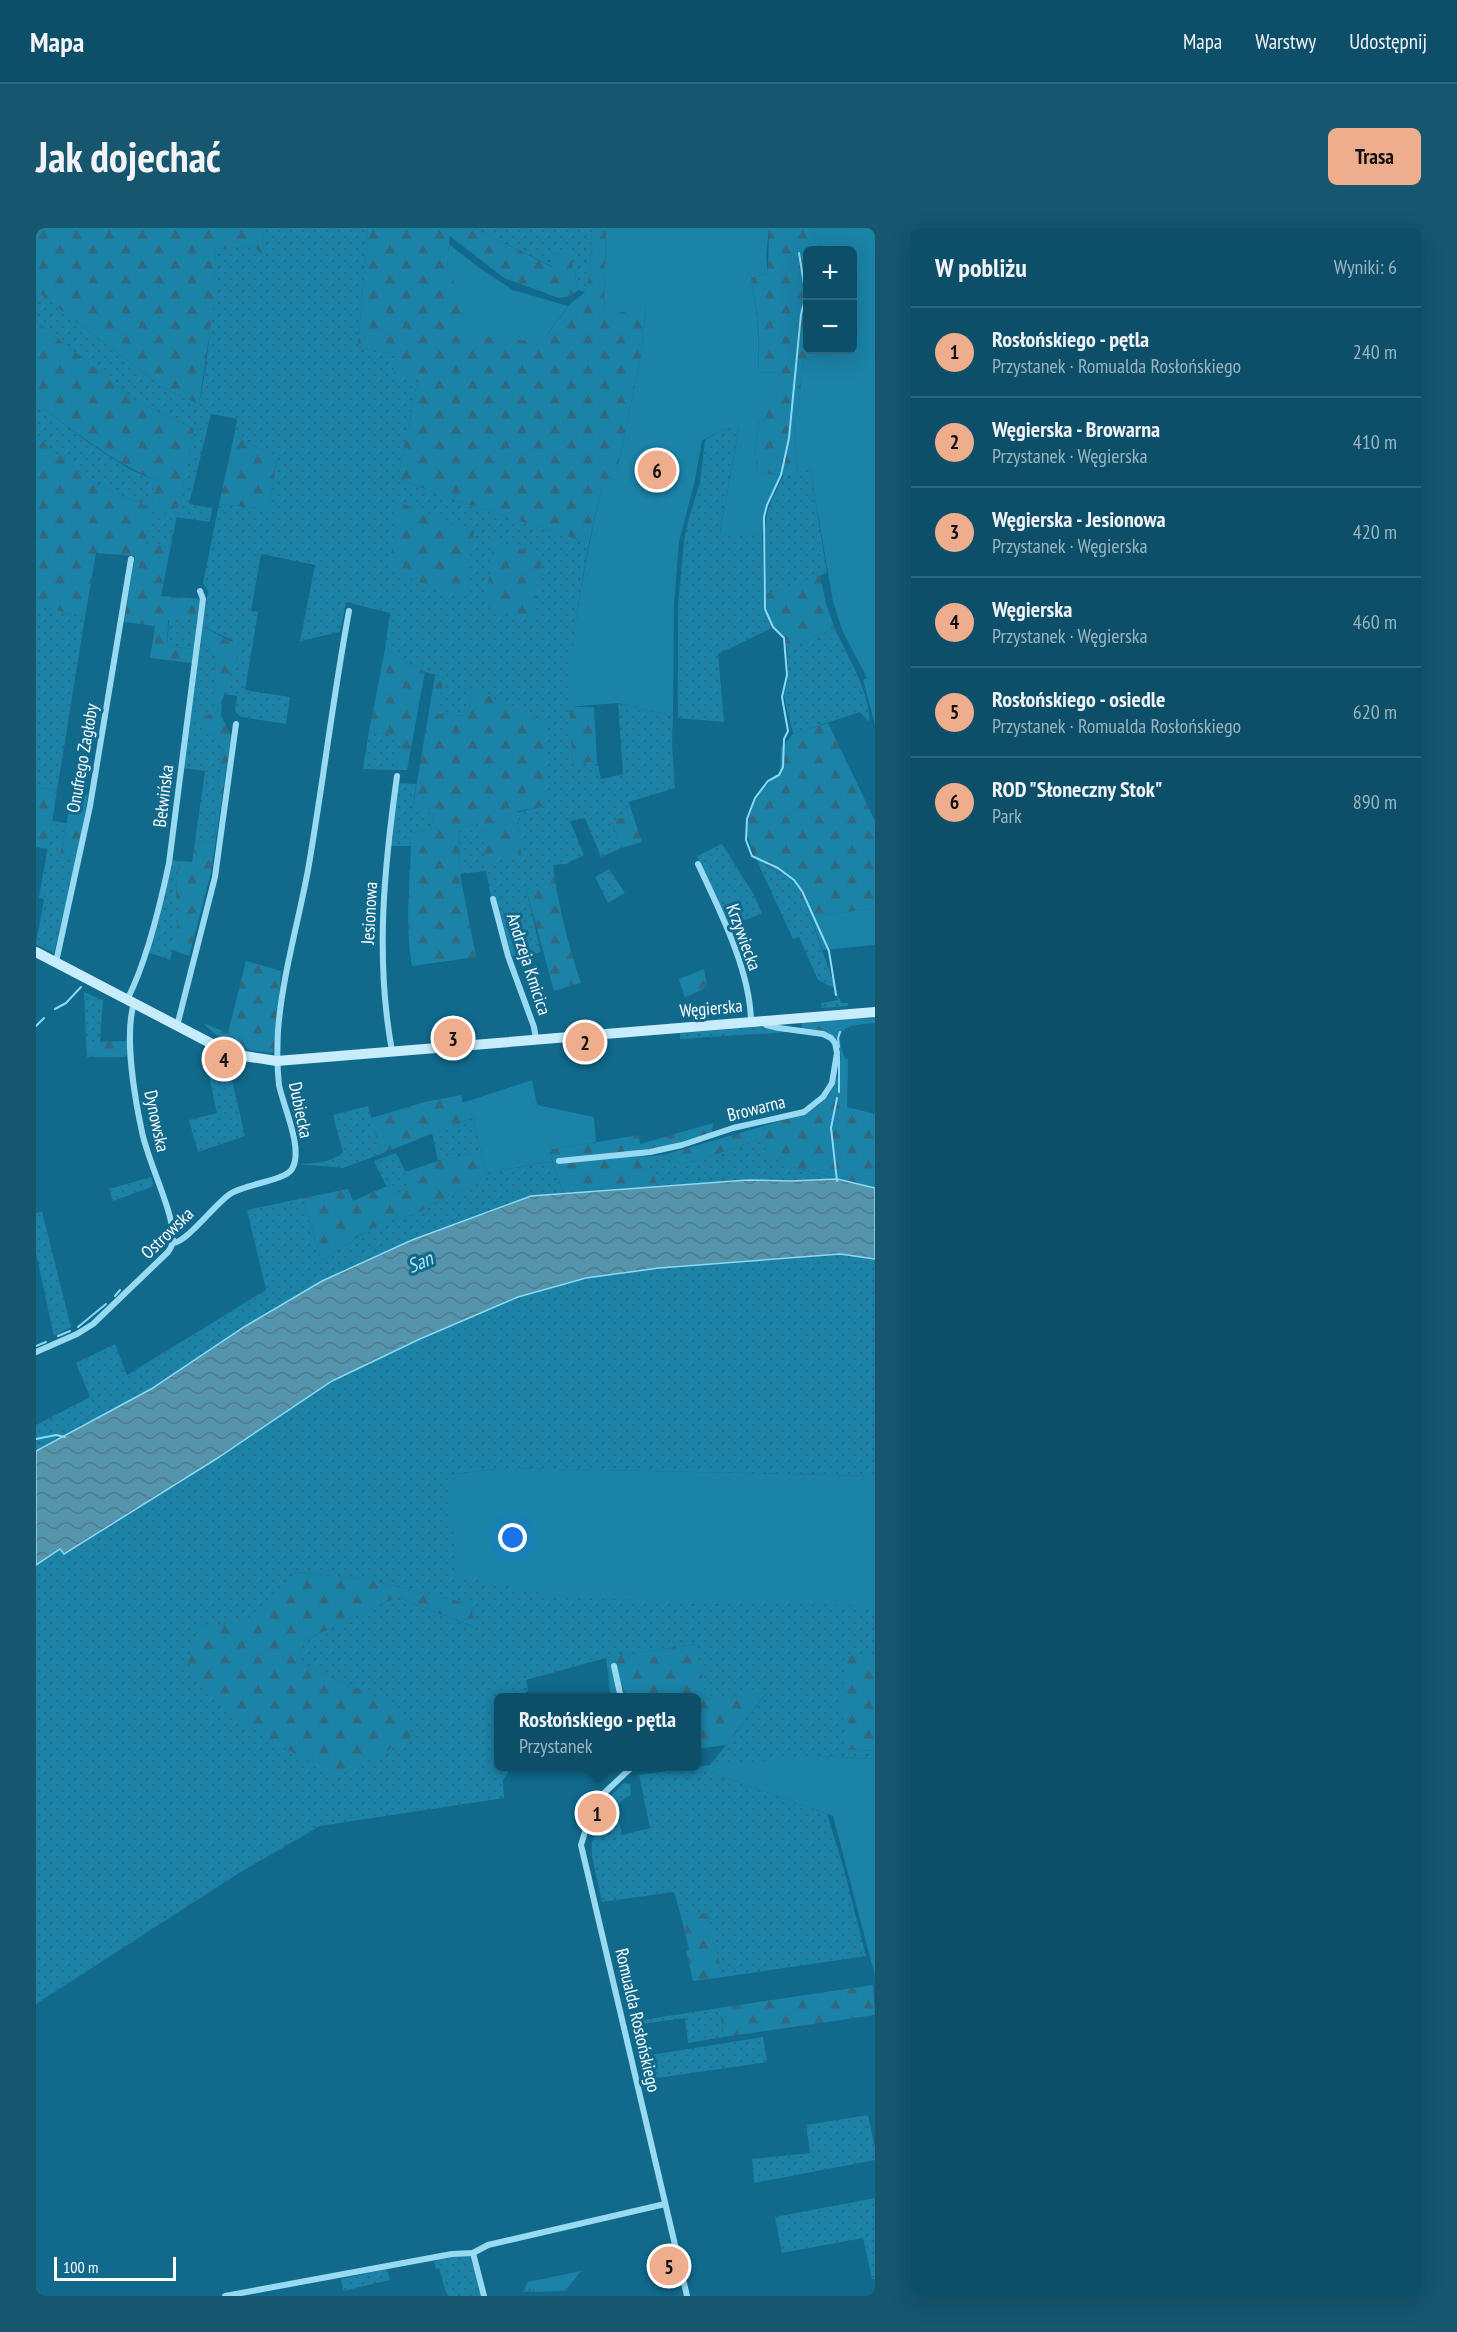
<!DOCTYPE html>
<html lang="pl">
<meta charset="utf-8">
<style>
body{margin:0;font-family:"PT Sans Narrow",sans-serif;background:#16566f;color:#f1f3f6}
.controls{position:absolute;right:18px;top:18px;display:grid;overflow:hidden;border-radius:9px;box-shadow:0 6px 24px #0002}
.controls button{width:54px;height:54px;display:grid;place-items:center;padding:0;border:0;border-bottom:2px solid #2d667d;background:#0d4f69;color:#f1f3f6;font:30px sans-serif}
.scale{position:absolute;left:18px;bottom:15px;width:122px;box-sizing:border-box;padding-left:6px;border:3px solid #fff;border-top:0;font-size:16px;line-height:21px;white-space:nowrap;color:#fff;-webkit-text-stroke:4px #11698c;paint-order:stroke}
.you{position:absolute;left:477px;top:1310px;width:21px;height:21px;margin:-15px;border:4px solid #fff;border-radius:50%;background:#1a73e8;box-shadow:0 0 0 9px #1a73e833}
.badge{display:grid;place-items:center;width:39px;height:39px;border-radius:50%;background:#eead8d;color:#111;font-size:20px;font-weight:700}
.pin{position:absolute;translate:-50% -50%;border:3px solid #fff;box-shadow:0 2px 6px #0006}
.popup{position:absolute;left:458px;top:1465px;width:207px;height:78px;box-sizing:border-box;display:grid;place-content:center;border-radius:9px;background:#0d4f69;filter:drop-shadow(0 2px 4px #0005);font-size:20px;white-space:nowrap;color:#9ab5c0}
.popup b{font-size:22px;color:#f1f3f6}
.popup::after{content:'';position:absolute;left:50%;top:100%;margin-left:-12px;border:12px solid transparent;border-top-color:#0d4f69}
.list{margin:0;padding:0;list-style:none}
h2{display:flex;justify-content:space-between;align-items:center;height:78px;margin:0;padding:0 24px;font-size:26px}
h2 small{font-size:20px;font-weight:400;color:#9ab5c0}
.list li{display:grid;grid-template-columns:39px 1fr auto;gap:18px;align-items:center;box-sizing:border-box;height:90px;padding:0 24px;border-top:2px solid #2d667d}
.list b{display:block;font-size:22px;white-space:nowrap}
.list p{margin:0;font-size:20px;white-space:nowrap;color:#9ab5c0}
.list em{font-size:20px;font-style:normal;color:#9ab5c0}
.map{position:relative;flex:none;width:839px;height:2068px;overflow:hidden;border-radius:9px}
header{display:flex;align-items:center;gap:36px;box-sizing:border-box;height:84px;padding:0 30px;background:#0d4f69;border-bottom:2px solid #2d667d}
header strong{font-size:28px}
nav{display:flex;gap:33px;margin-inline-start:auto;font-size:21px}
.intro{display:flex;align-items:center;justify-content:space-between;box-sizing:border-box;height:144px;padding:0 36px}
h1{margin:0;font-size:42px}
.button{padding:15px 27px;border-radius:9px;background:#eead8d;color:#111;font-size:21px;font-weight:700}
main{display:flex;gap:36px;padding:0 36px}
aside{flex:1;background:#0d4f69;border-radius:9px;box-shadow:0 6px 24px #0002}
.map>svg:first-child{display:block}
</style>
<header>
<strong>Mapa</strong>
<nav><a>Mapa</a><a>Warstwy</a><a>Udostępnij</a></nav>
</header>
<div class="intro"><h1>Jak dojechać</h1><a class="button">Trasa</a></div>
<main>
<div class="map">
<svg width="839" height="2068" viewBox="0 0 839 2068">
<defs>
<pattern id="grass-dots" width="8" height="8" patternUnits="userSpaceOnUse" patternTransform="scale(1.5)"><rect width="8" height="8" fill="#1b82a8"/><path d="M2 2h.1M6 6h.1" fill="none" stroke="#316a7f" stroke-width="1.8" stroke-linecap="round"/></pattern>
<pattern id="forest-firs" width="22" height="20" patternUnits="userSpaceOnUse" patternTransform="scale(1.5)"><rect width="22" height="20" fill="#1b82a8"/><path d="M5 1l3.5 6h-7zM16 11l3.5 6h-7z" fill="#316a7f"/></pattern>
<pattern id="park-tufts" width="24" height="20" patternUnits="userSpaceOnUse" patternTransform="scale(1.5)"><rect width="24" height="20" fill="#1b82a8"/><path d="M3 7l-1-3M5 7V3M7 7l1-3M15 17l-1-3M17 17v-4M19 17l1-3" fill="none" stroke="#316a7f"/></pattern>
<pattern id="water-waves" width="16" height="10" patternUnits="userSpaceOnUse" patternTransform="scale(1.5)"><rect width="16" height="10" fill="#5494ad"/><path d="M0 5q4-4 8 0t8 0" fill="none" stroke="#517b8b"/></pattern>
</defs>
<rect width="100%" height="100%" fill="#11698c"/>
<!-- grass -->
<g fill="url(#grass-dots)" fill-rule="evenodd">
<path d="M227,0H332L322,119L360,126L382,150L362,250L404,267L553,315C538,392 530,458 537,536L561,533L565,551L587,546L582,475L637,488L636,517L639,560L593,574L597,587L575,594L586,620L565,629L549,590L534,593L548,627L530,636L515,637L516,656L490,661L505,724L477,732L459,668L455,669L450,643L424,646L423,599C453,594 481,583 511,578L436,460L432,488L401,486L407,449L389,444L349,421L354,385L310,374L304,404L264,413L279,337L225,326L215,383L222,384L209,462L254,469L250,496L205,489L199,483L201,468L188,466L195,441L202,427L196,412L166,398L172,363L167,355L183,276L233,281L241,230L198,208L201,191L175,186L153,276L176,280L174,294L139,289L133,320L109,316L115,280L58,255L0,209V175L53,215L93,241L121,253L139,288L158,201L101,174L0,93L2,64L127,160L163,176C174,125 177,73 180,21L217,18L226,25Z"/>
<polygon points="438,0 556,0 554,45 549,64 542,62 539,46 517,39"/>
<polygon points="703,199 684,304 726,307 728,381 736,400 682,426 688,494 642,490 642,376 648,314 652,293 664,254 669,212 687,201"/>
<path d="M774,240L791,345L729,367C728,355 731,342 730,329C728,289 729,283 748,247Z"/>
<polygon points="0,377 49,389 21,563 3,560 0,563"/>
<polygon points="133,392 161,392 158,421 131,418"/>
<path d="M799,401C810,425 836,468 833,494L824,484L757,506L748,469L752,447L751,419Z"/>
<polygon points="164,411 180,430 177,487 163,488 187,522 180,577 179,615 159,613 169,543 147,540"/>
<polygon points="333,503 368,509 359,542 327,541"/>
<polygon points="363,555 380,556 376,584 398,584 395,602 375,605 375,618 354,618"/>
<polygon points="16,593 30,595 24,630 41,627 18,725 0,716 8,671 3,670"/>
<polygon points="686,616 718,667 726,686 692,698 661,628"/>
<polygon points="136,632 144,633 140,664 146,682 134,732 111,724"/>
<polygon points="721,633 749,647 764,660 805,775 812,775 812,778 786,780 785,775 802,772 798,760 782,752 763,709 757,711"/>
<polygon points="573,641 589,665 572,675 559,649"/>
<polygon points="48,764 67,772 64,814 50,814"/>
<polygon points="721,798 752,804 644,811 644,805"/>
<polygon points="169,829 192,835 209,908 162,924 153,892 181,885"/>
<path d="M332,878L345,926L307,940L261,936C278,935 294,936 307,924L297,887Z"/>
<polygon points="437,890 445,924 402,933 396,905"/>
<polygon points="724,911 763,941 801,951 755,953 712,952 622,958 608,929 631,926 644,936 666,931"/>
<polygon points="360,925 376,957 355,968 338,933"/>
<polygon points="516,933 527,965 495,968 376,1012 286,1053 208,1099 115,1161 1,1222 0,1220 0,1197 54,1169 40,1135 79,1116 91,1147 230,1062 211,982 267,970 285,1033 347,993 380,986 407,970 452,951 450,945"/>
<polygon points="115,949 118,958 77,973 73,961"/>
<polygon points="6,984 35,1099 18,1108 0,1025 0,985"/>
<path d="M804,1026L839,1031V1248L470,1240L411,1247L808,1375L839,1378V1428L810,1427L811,1521L839,1523V1531L783,1528L672,1543L791,1586L807,1638L830,1728L687,1749L671,1686L645,1688L638,1664L566,1674L556,1629V1614L568,1581L566,1577L588,1555L594,1556L595,1567L586,1572L580,1580L586,1607L614,1600L603,1547L674,1537L731,1465L669,1471L660,1416L570,1430L490,1452L492,1463L484,1469L462,1470V1538L476,1539L467,1552L468,1570L284,1598L203,1645L0,1776V1337L24,1321L28,1326L180,1231L296,1153L384,1112L482,1069L550,1050L623,1040ZM260,1344L334,1352L434,1376L438,1399L361,1369L269,1412L260,1434L348,1472L163,1398L209,1395Z"/>
<polygon points="683,1780 688,1809 652,1815 649,1790 598,1797 604,1822 600,1823 593,1794"/>
<polygon points="727,1809 731,1834 608,1852 602,1829"/>
<polygon points="832,1887 839,1920 839,1932 718,1955 716,1931 774,1925 770,1897"/>
<polygon points="839,1970 839,2051 836,2051 827,2010 746,2025 739,1989"/>
<polygon points="428,2027 434,2028 445,2068 411,2068 403,2040 400,2041 398,2033"/>
<polygon points="351,2041 354,2052 307,2063 305,2051"/>
</g>
<!-- forest -->
<g fill="url(#forest-firs)" fill-rule="evenodd">
<polygon points="0,0 227,0 226,26 217,18 180,21 177,83 163,176 127,160 2,64 0,91"/>
<polygon points="332,0 438,0 516,39 516,25 529,24 535,30 542,62 535,68 523,70 468,50 414,8 411,41 507,112 534,76 549,64 554,45 556,0 570,0 568,87 610,78 605,128 582,238 578,252 567,253 553,315 404,267 362,250 382,150 357,148 360,126 322,119"/>
<path d="M733,0H774L789,22H772V122H795L793,125L767,132L763,178L758,197L762,245L748,247L721,246L719,217L724,192L728,194L742,145L722,144C725,111 721,82 715,50L732,45Z"/>
<path d="M0,93L101,174L158,201L125,368L164,371L161,392H132L131,418L158,421L156,435L114,430L119,398L88,394L99,328L60,325L49,389L0,377V209L58,255L115,280L121,253C76,233 39,204 0,175ZM116,280L139,289L133,320L109,316Z"/>
<polygon points="198,208 241,230 233,281 183,276"/>
<polygon points="363,274 438,303 428,370 353,343"/>
<polygon points="458,312 506,327 496,394 449,377"/>
<path d="M784,347L790,376L799,401L751,419C749,407 744,406 737,397C731,389 730,378 729,367Z"/>
<polygon points="166,398 202,417 202,427 195,441 186,474 185,487 195,508 175,645 153,728 136,722 145,682 140,664 144,633 156,634 159,613 179,615 180,577 187,522 175,505 159,497 162,488 177,486 180,430 164,411"/>
<polygon points="349,421 389,444 371,542 359,542 368,509 333,503"/>
<path d="M399,447L407,449L402,486L432,488L436,460L508,494L511,578L482,583L485,626L449,636L446,595L423,599L424,646L440,729L376,738C368,695 375,649 375,605L395,602L398,585L376,584Z"/>
<polygon points="533,479 558,479 561,533 537,537"/>
<path d="M792,495L839,593V680L775,689C760,651 757,650 721,633L710,604L719,569L744,544L745,520L757,506Z"/>
<polygon points="3,560 21,563 12,621 0,619 0,563"/>
<polygon points="36,564 52,567 41,627 24,630"/>
<polygon points="597,587 606,614 586,620 575,593"/>
<path d="M515,637H517C522,677 532,717 545,755L518,763L490,661L515,656Z"/>
<path d="M210,733L245,743L240,812L237,825C205,822 189,817 167,795L192,805Z"/>
<polygon points="668,741 671,759 649,770 643,751"/>
<path d="M839,789V795C813,797 795,798 809,830L812,831L811,879L839,886V960L763,941L734,928L724,911L666,931L644,936L631,926L769,886C790,875 799,863 803,840C805,829 806,822 800,813L766,802V794Z"/>
<polygon points="91,813 92,829 51,829 50,814"/>
<polygon points="425,867 430,892 345,926 335,890 389,874"/>
<polygon points="677,895 676,905 626,919 606,922 622,958 527,965 513,922 603,907 604,916"/>
<polygon points="445,924 452,952 407,970 380,986 347,993 285,1033 267,970 312,961 317,973 351,958 355,968 376,957 369,944 402,933"/>
<polygon points="260,1344 334,1352 434,1376 439,1399 361,1369 269,1412 260,1434 348,1472 374,1496 375,1510 298,1550 187,1482 151,1433 163,1398 209,1394"/>
<polygon points="660,1416 670,1471 731,1464 690,1517 660,1521 660,1470 575,1469 570,1430"/>
<polygon points="810,1426 839,1428 839,1523 811,1521 805,1477"/>
<polygon points="671,1685 687,1749 657,1753 650,1723 653,1722 645,1688"/>
<polygon points="837,1757 839,1787 688,1809 683,1780"/>
</g>
<!-- park -->
<polygon fill="url(#park-tufts)" points="545,2043 529,2063 487,2064 492,2054"/>
<!-- garden -->
<g fill="#1b82a8">
<path d="M570,0H733L730,27L732,45L715,50C721,82 724,111 722,144L743,145L742,154L728,194L724,192L719,217L721,245L744,247L730,277L726,307L684,305L703,200L687,201L666,213L659,252L643,314L638,377L637,488L582,475L533,479C534,402 551,327 567,252L578,251L582,238L605,128L610,79L568,88Z"/>
<polygon points="774,0 839,0 839,497 827,452 831,450 806,402 797,373 774,241 762,245 758,197 763,178 767,132 793,125 795,122 816,122 817,85 819,81 816,73 816,22 789,22"/>
<polygon points="413,16 442,39 477,62 532,78 507,112 473,112 434,105 415,46 411,41"/>
<polygon points="839,680 839,717 787,722 775,689"/>
<polygon points="496,852 501,877 558,889 560,914 513,922 516,933 450,945 437,890 430,892 426,875"/>
<polygon points="470,1240 839,1248 839,1378 533,1370 422,1348 411,1247"/>
<polygon points="783,1528 839,1531 839,1748 797,1588 672,1543 674,1538"/>
</g>
<!-- water -->
<polygon fill="url(#water-waves)" stroke="#8adaf5" stroke-width="1.5" points="801,951 839,960 839,1031 804,1026 623,1040 550,1050 482,1069 384,1111 296,1153 180,1231 28,1326 24,1321 0,1337 0,1223 115,1161 208,1099 286,1053 376,1012 495,968 712,952 755,953"/>
<g fill="none" stroke-linecap="round" stroke-linejoin="round">
<!-- stream -->
<g stroke="#8adaf5" stroke-width="2">
<polyline points="763,25 770,68 765,86 753,210 745,247 731,277 728,289 729,381 737,399 748,410 751,447 746,469 752,503 748,511 747,539 743,547 732,553 719,570 711,591 710,612 716,628 742,640 758,652 766,663 793,723 800,767"/>
<polyline points="19,781 30,775 45,759"/>
<polyline points="0,798 8,790"/>
<polyline points="803,819 802,810 804,804"/>
<polyline points="803,864 803,828"/>
<polyline points="801,870 795,900 801,953"/>
<polyline points="79,1068 84,1062"/>
<polyline points="42,1099 70,1076"/>
<polyline points="22,1108 34,1103"/>
<polyline points="0,1118 10,1114"/>
<polyline points="0,1211 20,1207 29,1209"/>
</g>
<!-- minor -->
<g stroke="#98daf2" stroke-width="6">
<path d="M662,636C684,683 714,742 715,793"/>
<polyline points="457,671 472,728 498,799 500,811"/>
<polyline points="20,734 54,578 95,331"/>
<path d="M91,772C111,733 124,678 133,635L167,371L164,363"/>
<polyline points="141,798 179,649 200,496"/>
<path d="M356,823C339,730 348,641 361,548"/>
<polyline points="523,933 614,924 646,917 697,900 768,884 787,869 796,855 801,825 799,815 795,810 787,806 743,800 730,797 727,794"/>
<path d="M137,1015C151,1014 179,976 194,966C208,956 249,953 256,941C268,921 247,878 243,857C241,839 241,821 242,803C246,749 262,696 272,642C287,556 297,469 313,383"/>
<path d="M0,1124L41,1106L57,1096L132,1024C135,1020 137,1016 137,1011C138,984 112,934 106,904C99,871 88,808 98,775"/>
<polyline points="578,1438 585,1470"/>
<polyline points="597,1538 565,1568 552,1594 545,1617 651,2068"/>
<polyline points="437,2025 448,2068"/>
<polyline points="189,2068 416,2026 437,2025 452,2017 629,1976"/>
</g>
<!-- secondary -->
<polyline stroke="#c7edfc" stroke-width="10" points="0,724 180,818 208,828 241,833 839,784"/>
</g>
<g text-anchor="middle" dominant-baseline="central" stroke-width="6" stroke-linejoin="round" paint-order="stroke">
<!-- street labels -->
<g font-size="18" fill="#fff" stroke="#11698c">
<text transform="translate(46 530) rotate(-80)">Onufrego Zagłoby</text>
<text transform="translate(127 568) rotate(-83)">Bełwińska</text>
<text transform="translate(333 685) rotate(-87)">Jesionowa</text>
<text transform="translate(708 709) rotate(70)">Krzywiecka</text>
<text transform="translate(493 736) rotate(72)">Andrzeja Kmicica</text>
<text transform="translate(675 780) rotate(-5)">Węgierska</text>
<text transform="translate(720 880) rotate(-14)">Browarna</text>
<text transform="translate(265 882) rotate(78)">Dubiecka</text>
<text transform="translate(121 893) rotate(78)">Dynowska</text>
<text transform="translate(131 1005) rotate(-44)">Ostrowska</text>
<text transform="translate(602 1792) rotate(77)">Romualda Rosłońskiego</text>
</g>
<!-- water labels -->
<g font-size="20" font-style="italic" fill="#ade6fa" stroke="#11698c">
<text transform="translate(384 1034) rotate(-23)">San</text>
</g>
</g>
</svg>
<div class="controls">
<button>+</button>
<button>−</button>
</div>
<div class="scale">100 m</div>
<div class="you"></div>
<div class="pin badge" style="left:561px;top:1585px">1</div>
<div class="popup"><b>Rosłońskiego - pętla</b>Przystanek</div>
<div class="pin badge" style="left:549px;top:814px">2</div>
<div class="pin badge" style="left:417px;top:810px">3</div>
<div class="pin badge" style="left:188px;top:831px">4</div>
<div class="pin badge" style="left:633px;top:2038px">5</div>
<div class="pin badge" style="left:621px;top:242px">6</div>
</div>
<aside>
<h2>W pobliżu<small>Wyniki: 6</small></h2>
<ul class="list">
<li><span class="badge">1</span><div><b>Rosłońskiego - pętla</b><p>Przystanek · Romualda Rosłońskiego</p></div><em>240 m</em></li>
<li><span class="badge">2</span><div><b>Węgierska - Browarna</b><p>Przystanek · Węgierska</p></div><em>410 m</em></li>
<li><span class="badge">3</span><div><b>Węgierska - Jesionowa</b><p>Przystanek · Węgierska</p></div><em>420 m</em></li>
<li><span class="badge">4</span><div><b>Węgierska</b><p>Przystanek · Węgierska</p></div><em>460 m</em></li>
<li><span class="badge">5</span><div><b>Rosłońskiego - osiedle</b><p>Przystanek · Romualda Rosłońskiego</p></div><em>620 m</em></li>
<li><span class="badge">6</span><div><b>ROD &quot;Słoneczny Stok&quot;</b><p>Park</p></div><em>890 m</em></li>
</ul>
</aside>
</main>
